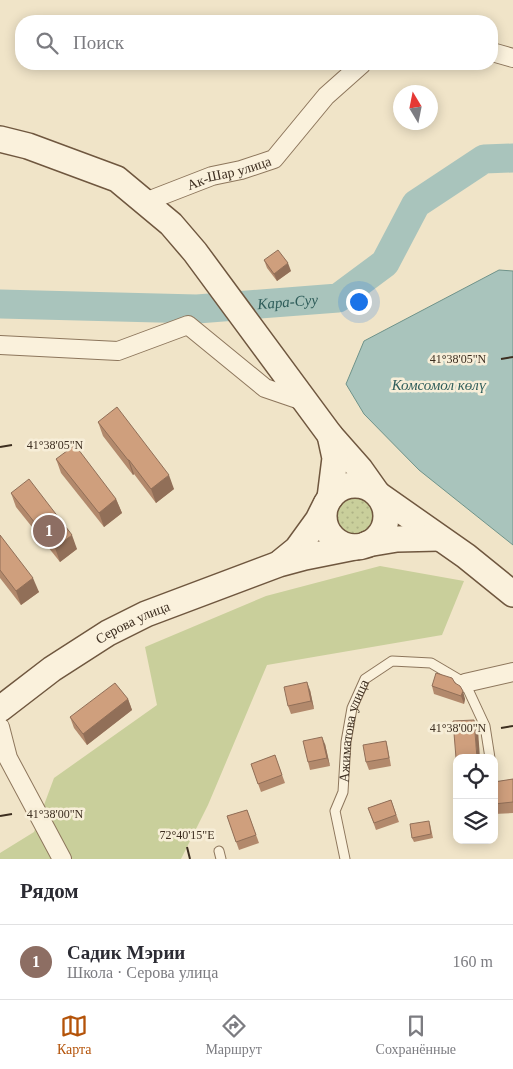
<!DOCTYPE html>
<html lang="ru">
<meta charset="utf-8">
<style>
body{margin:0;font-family:"Times New Roman",serif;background:#f2f2f3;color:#2b2b33}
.controls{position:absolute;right:15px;bottom:15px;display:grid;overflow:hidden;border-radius:10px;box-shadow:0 2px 12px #0003}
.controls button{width:45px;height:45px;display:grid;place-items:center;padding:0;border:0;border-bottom:1px solid #e1e1e2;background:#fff;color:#2b2b33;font:25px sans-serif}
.compass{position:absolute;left:393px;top:85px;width:45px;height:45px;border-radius:50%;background:#fff;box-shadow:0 2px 12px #0003;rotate:350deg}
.you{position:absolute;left:358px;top:301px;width:18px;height:18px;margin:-12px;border:4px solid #fff;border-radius:50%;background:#1a73e8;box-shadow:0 0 0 8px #1a73e833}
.badge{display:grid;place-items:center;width:32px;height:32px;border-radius:50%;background:#b45309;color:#fff;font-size:16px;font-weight:700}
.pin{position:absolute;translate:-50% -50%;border:2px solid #fff;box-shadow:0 1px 5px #0006}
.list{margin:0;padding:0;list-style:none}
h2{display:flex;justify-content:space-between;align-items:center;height:65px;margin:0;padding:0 20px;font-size:21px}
h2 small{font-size:16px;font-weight:400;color:#7c7c81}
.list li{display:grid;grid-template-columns:32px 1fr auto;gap:15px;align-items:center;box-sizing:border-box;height:75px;padding:0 20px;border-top:1px solid #e1e1e2}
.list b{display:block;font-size:19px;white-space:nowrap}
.list p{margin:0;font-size:16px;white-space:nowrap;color:#7c7c81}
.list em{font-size:16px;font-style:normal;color:#7c7c81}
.icon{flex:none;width:28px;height:28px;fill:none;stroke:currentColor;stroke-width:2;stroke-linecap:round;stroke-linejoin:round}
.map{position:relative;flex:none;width:513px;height:859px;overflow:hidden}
.search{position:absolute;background:#fff;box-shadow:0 2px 12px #0003;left:15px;right:15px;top:15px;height:55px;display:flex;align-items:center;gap:12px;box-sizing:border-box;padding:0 18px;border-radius:20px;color:#7c7c81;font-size:19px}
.sheet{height:140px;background:#fff}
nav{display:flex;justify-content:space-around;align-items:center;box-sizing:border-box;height:70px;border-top:1px solid #e1e1e2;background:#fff;font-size:14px;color:#7c7c81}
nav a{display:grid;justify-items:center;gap:2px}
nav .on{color:#b45309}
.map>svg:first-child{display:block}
</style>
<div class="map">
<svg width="513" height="859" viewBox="0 0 513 859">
<defs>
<pattern id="grass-dots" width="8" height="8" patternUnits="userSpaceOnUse" patternTransform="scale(1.25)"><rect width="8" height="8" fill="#c9cf9b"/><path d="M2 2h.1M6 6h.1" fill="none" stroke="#aeb285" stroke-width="1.8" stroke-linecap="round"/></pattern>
</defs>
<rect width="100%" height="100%" fill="#f0e4c8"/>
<!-- grass -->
<circle fill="url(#grass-dots)" cx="355" cy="516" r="22"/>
<!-- park -->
<polygon fill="#c9cf9b" points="380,566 464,581 442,635 267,665 208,805 181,859 0,859 0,853 34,832 54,778 157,705 145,647 266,596"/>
<!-- water -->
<polygon fill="#a9c4bc" stroke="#6f938a" points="499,270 513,271 513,545 419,470 364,414 346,384 364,341"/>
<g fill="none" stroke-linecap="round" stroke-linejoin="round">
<!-- river -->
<path stroke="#a9c4bc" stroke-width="29" id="s1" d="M0,304L197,309L338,298L385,263L416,204L484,159L513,158"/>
<!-- lane casing -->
<g stroke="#8d765c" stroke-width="11">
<g id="lane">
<polyline points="219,851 221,859"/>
<path id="s2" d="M345,859L335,811L343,792L346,742L352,708L365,679L392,661L431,663L465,683L485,726L490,758"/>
</g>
</g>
<!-- street casing -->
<g stroke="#8d765c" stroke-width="20">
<g id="street">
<polyline points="492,52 513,58"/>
<path id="s3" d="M145,202L212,176L241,170L274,159L326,96L362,64"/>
<polyline points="0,345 118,351 188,325 265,388 306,402"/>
<polyline points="465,683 513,672"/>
<polyline points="0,727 8,758 62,859"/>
</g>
</g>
<!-- secondary casing -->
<g stroke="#6f573f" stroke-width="28">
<g id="secondary">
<polyline points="0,139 28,146 117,179 171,224 195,252 330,435 360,469 377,493"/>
<circle cx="355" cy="516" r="31"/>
<polyline points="379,495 466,556 513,594"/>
<polyline points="330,498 335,458 330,435"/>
<polyline points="367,544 397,539 439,538"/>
<polyline points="281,562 297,549 318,520 326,504"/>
<path id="s4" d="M0,709L52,669L108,633L146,614L279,564L305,557L355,547"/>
</g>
</g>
<!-- lane -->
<use href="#lane" stroke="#faf1dc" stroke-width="9"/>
<!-- street -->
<use href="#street" stroke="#faf1dc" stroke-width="18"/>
<!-- secondary -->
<use href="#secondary" stroke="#faf1dc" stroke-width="25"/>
</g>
<!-- wall -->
<g fill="#b2896c">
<polygon points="264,260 291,271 277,281 267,268"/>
<polygon points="98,422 174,489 156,503 134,474 133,475 103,436"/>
<polygon points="56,459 116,499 122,513 104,527 61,473"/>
<polygon points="11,493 77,549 60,562 16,507"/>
<polygon points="0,535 39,592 21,605 0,578"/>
<polygon points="452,678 465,699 464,704 434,694 432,686"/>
<polygon points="310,690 314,709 291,714 288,706"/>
<polygon points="128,699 132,710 87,745 74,728 70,717"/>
<polygon points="386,741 388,749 391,766 369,770 366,762"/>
<polygon points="325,744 330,766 310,770 308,762"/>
<polygon points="275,755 285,783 261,792 251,764"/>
<polygon points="513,779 513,813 494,814 494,782"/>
<polygon points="391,800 399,822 376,830 368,808"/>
<polygon points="247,810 259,843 239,850 227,816"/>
<polygon points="430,824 433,838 414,842 412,838"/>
</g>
<!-- shaded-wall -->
<g fill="#916f58">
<polygon points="288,263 291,271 277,281 274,274"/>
<polygon points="128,460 129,460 134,474 133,475"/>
<polygon points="169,475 174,489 156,503 151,489"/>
<polygon points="116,499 122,513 104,527 99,513"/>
<polygon points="72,535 77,549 60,562 55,548"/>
<polygon points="33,578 39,592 21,605 16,591"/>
<polygon points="307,682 310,690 314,709 311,701"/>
<polygon points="463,691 465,699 464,704 461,696"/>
<polygon points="128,699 132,710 87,745 83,734"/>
<polygon points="474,720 478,730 480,758 477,758"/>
<polygon points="322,737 325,744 330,766 327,758"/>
</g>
<!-- building -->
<g fill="#cf9f7d" stroke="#916f58">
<polygon points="278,250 288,263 274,274 264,260"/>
<polygon points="117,407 169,475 151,489 129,460 128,460 98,422"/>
<polygon points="75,445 116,499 99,513 56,459"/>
<polygon points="29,479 72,535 55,548 11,493"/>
<polygon points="0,535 33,578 16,591 0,570"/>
<polygon points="436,673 452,678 455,683 460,686 463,691 461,696 432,686"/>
<polygon points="307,682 311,701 288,706 284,687"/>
<polygon points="115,683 128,699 83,734 70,717"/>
<polygon points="474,720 477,758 457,758 457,770 453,721"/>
<polygon points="322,737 327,758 308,762 303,741"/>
<polygon points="386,741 389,758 366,762 363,745"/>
<polygon points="275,755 282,775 258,784 251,764"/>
<polygon points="513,779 513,802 494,804 494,782"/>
<polygon points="391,800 396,815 374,823 368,808"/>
<polygon points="247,810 256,835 236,842 227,816"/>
<polygon points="429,821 431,834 412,838 410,824"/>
</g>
<!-- ticks -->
<path fill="none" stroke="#3d2e20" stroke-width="2" d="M501,359L513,357M0,447L12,445M501,728L513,726M0,816L12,814M187,847L190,859"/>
<g text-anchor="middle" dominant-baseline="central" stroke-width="5" stroke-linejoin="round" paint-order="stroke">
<!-- street labels -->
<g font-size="14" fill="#3d2e20" stroke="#f7eed8">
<text stroke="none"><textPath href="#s3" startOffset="89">Ак-Шар улица</textPath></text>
<text stroke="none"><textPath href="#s4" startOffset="159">Серова улица</textPath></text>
<text stroke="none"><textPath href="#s2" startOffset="132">Ажиматова улица</textPath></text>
</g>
<!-- water labels -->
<g font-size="15" font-style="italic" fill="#2f5d5a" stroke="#f7eed8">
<text stroke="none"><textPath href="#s1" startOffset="288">Кара-Суу</textPath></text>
<text x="439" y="385">Комсомол көлү</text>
</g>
</g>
<g font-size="12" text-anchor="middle" fill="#3d2e20" stroke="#f7eed8" stroke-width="5" stroke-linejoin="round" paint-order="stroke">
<text x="458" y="363">41°38'05"N</text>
<text x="55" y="449">41°38'05"N</text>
<text x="458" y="732">41°38'00"N</text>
<text x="55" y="818">41°38'00"N</text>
<text x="187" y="839">72°40'15"E</text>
</g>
</svg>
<div class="controls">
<button><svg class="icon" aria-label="locate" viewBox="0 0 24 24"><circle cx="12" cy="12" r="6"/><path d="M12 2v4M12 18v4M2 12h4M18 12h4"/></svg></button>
<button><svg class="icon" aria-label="layers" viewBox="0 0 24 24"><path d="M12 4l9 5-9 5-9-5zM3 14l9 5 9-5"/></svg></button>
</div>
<svg class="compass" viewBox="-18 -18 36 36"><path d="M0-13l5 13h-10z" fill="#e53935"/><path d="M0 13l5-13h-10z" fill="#7c7c81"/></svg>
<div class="you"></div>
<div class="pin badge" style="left:49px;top:531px;background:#8d6e63">1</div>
<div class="search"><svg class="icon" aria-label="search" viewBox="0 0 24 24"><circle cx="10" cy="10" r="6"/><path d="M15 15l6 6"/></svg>Поиск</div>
</div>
<section class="sheet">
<h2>Рядом<small></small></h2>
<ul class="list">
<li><span class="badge" style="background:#8d6e63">1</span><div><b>Садик Мэрии</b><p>Школа · Серова улица</p></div><em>160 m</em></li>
</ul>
</section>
<nav>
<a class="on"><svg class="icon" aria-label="map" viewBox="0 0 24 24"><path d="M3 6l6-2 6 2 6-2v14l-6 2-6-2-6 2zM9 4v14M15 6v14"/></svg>Карта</a>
<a><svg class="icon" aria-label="directions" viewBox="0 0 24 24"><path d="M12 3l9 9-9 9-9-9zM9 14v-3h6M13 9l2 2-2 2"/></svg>Маршрут</a>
<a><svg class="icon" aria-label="saved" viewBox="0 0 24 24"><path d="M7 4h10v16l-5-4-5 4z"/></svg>Сохранённые</a>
</nav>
